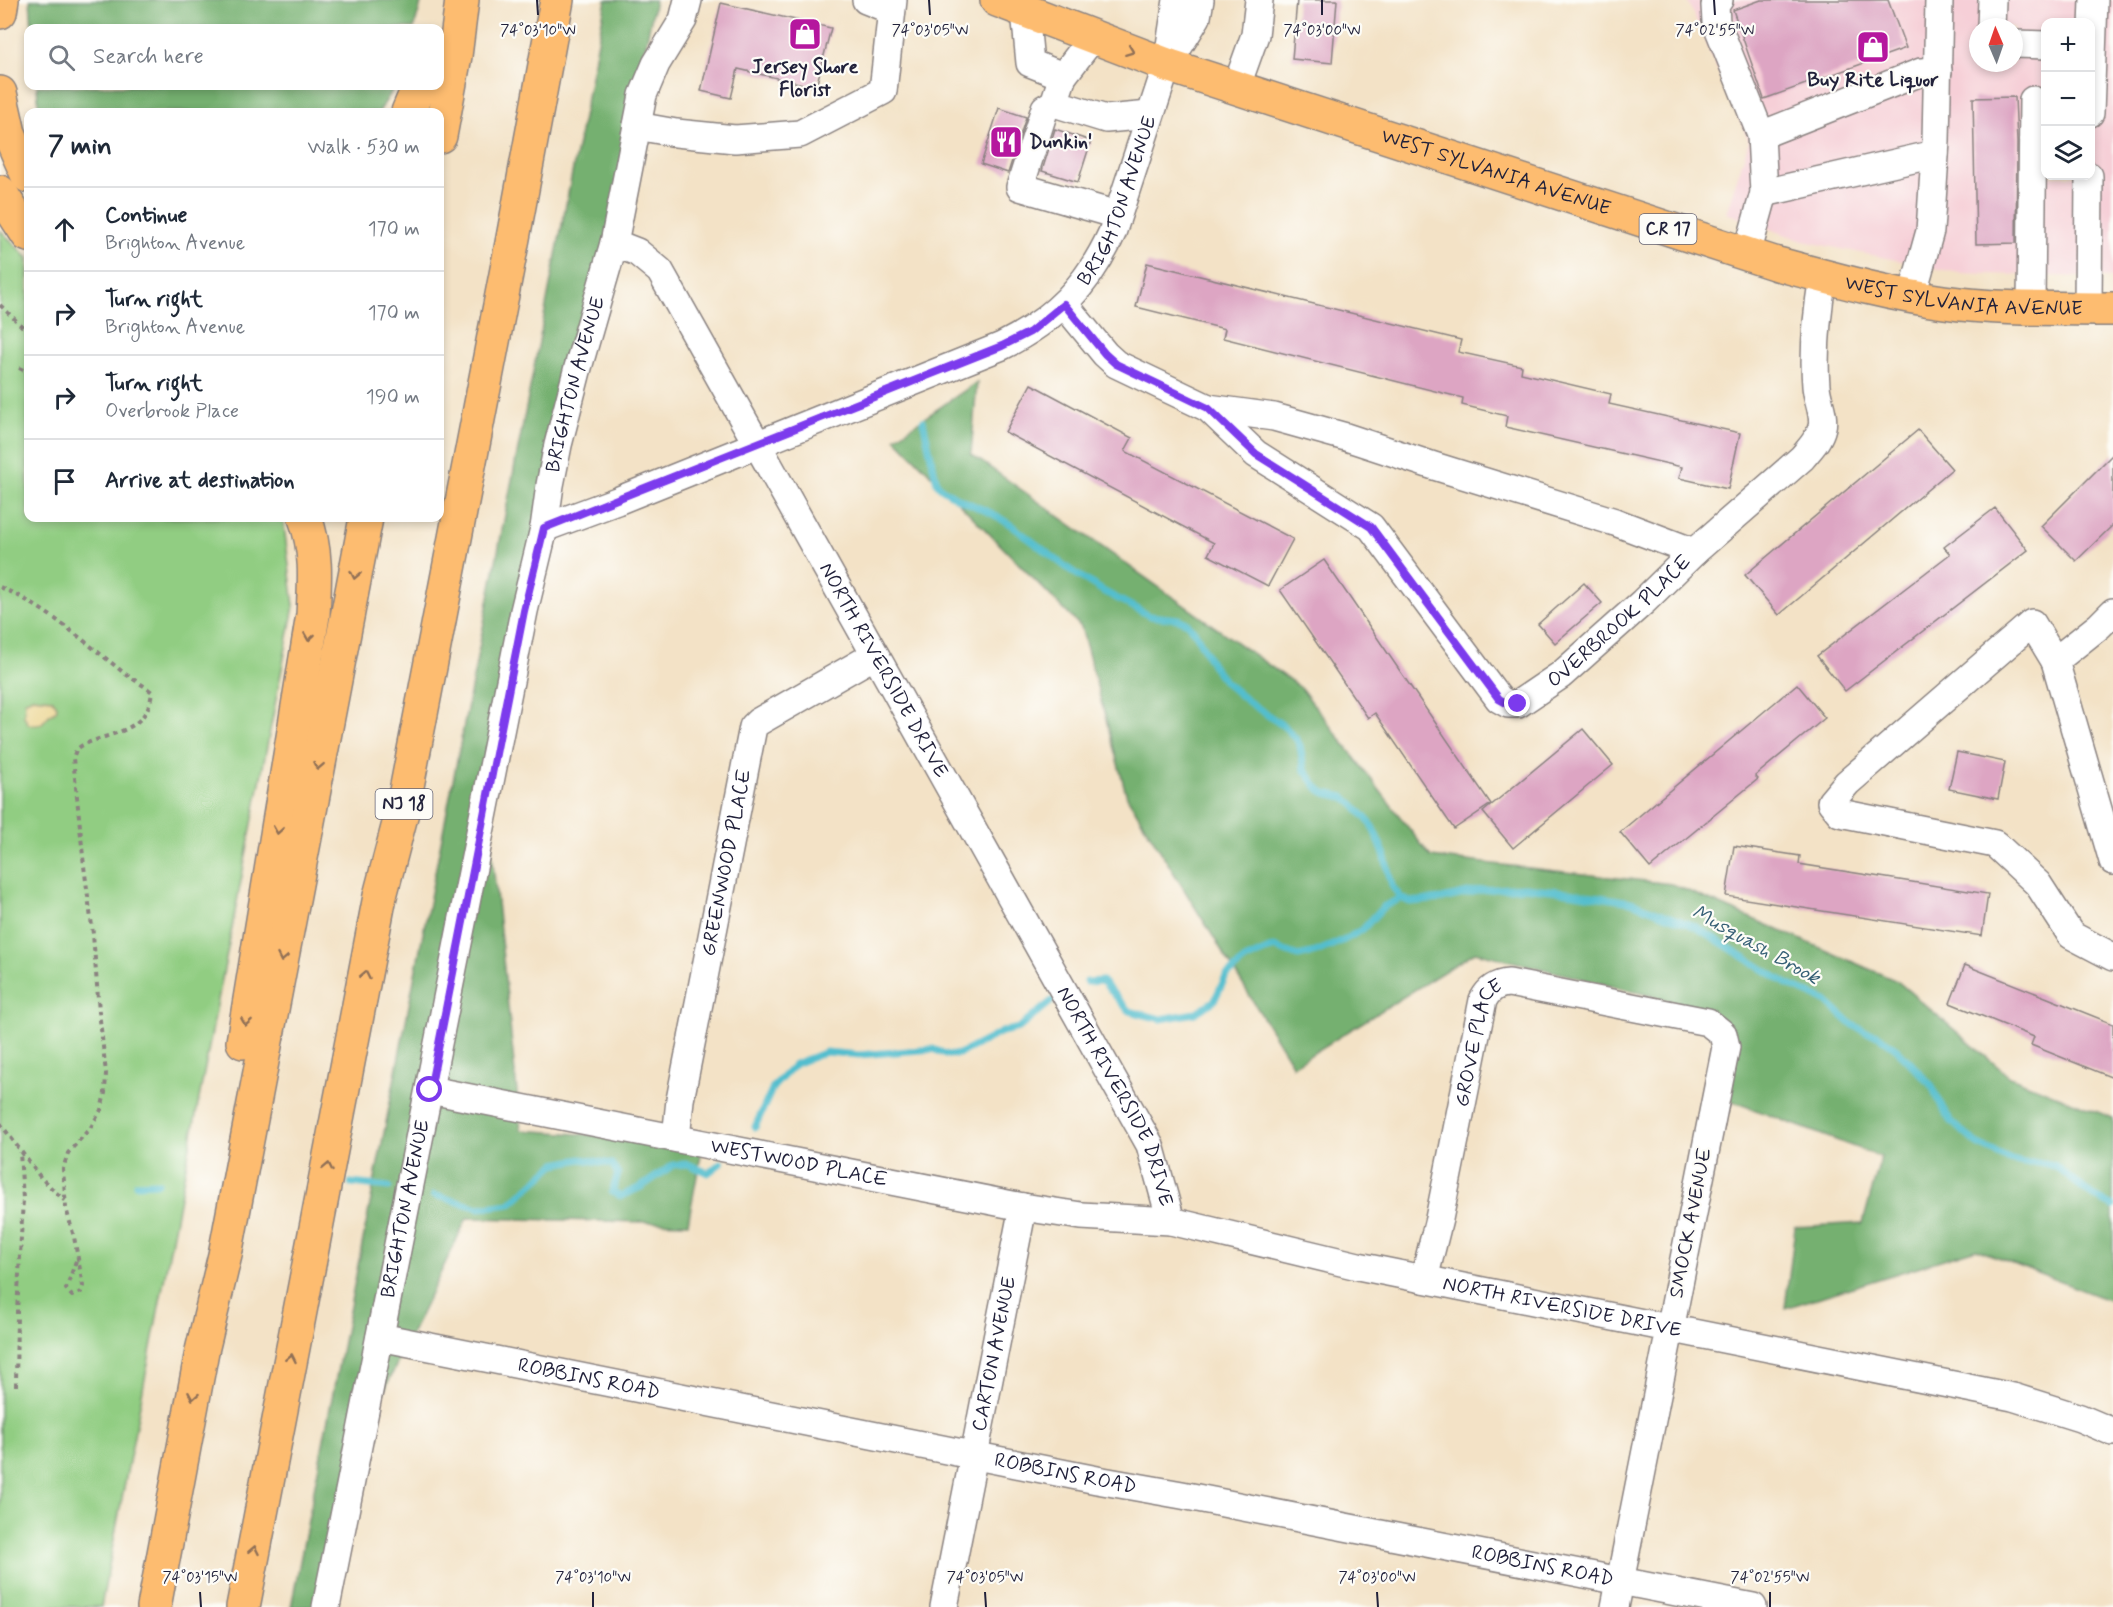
<!DOCTYPE html>
<meta charset="utf-8">
<style>
body{margin:0;font-family:Mynerve,sans-serif;background:#f6f6f7;color:#1f2937}
.controls{position:absolute;right:18px;top:18px;display:grid;overflow:hidden;border-radius:12px;box-shadow:0 3px 9px #0003}
.controls button{width:54px;height:54px;display:grid;place-items:center;padding:0;border:0;border-bottom:2px solid #e0e1e3;background:#fff;color:#1f2937;font:30px sans-serif}
.compass{position:absolute;left:1969px;top:18px;width:54px;height:54px;border-radius:50%;background:#fff;box-shadow:0 3px 9px #0003;rotate:358deg}
.stop{position:absolute;width:18px;height:18px;margin:-14px;border:4px solid #7c3aed;border-radius:50%;background:#fff}
.stop.end{background:#7c3aed;border-color:#fff;box-shadow:0 2px 6px #0008}
.list{margin:0;padding:0;list-style:none}
h2{display:flex;justify-content:space-between;align-items:center;height:78px;margin:0;padding:0 24px;font-size:26px}
h2 small{font-size:20px;font-weight:400;color:#747a83}
.list li{display:grid;grid-template-columns:39px 1fr auto;gap:18px;align-items:center;box-sizing:border-box;height:84px;padding:0 24px;border-top:2px solid #e0e1e3}
.list b{display:block;font-size:22px;white-space:nowrap}
.list p{margin:0;font-size:20px;white-space:nowrap;color:#747a83}
.list em{font-size:20px;font-style:normal;color:#747a83}
.icon{flex:none;width:33px;height:33px;fill:none;stroke:currentColor;stroke-width:2;stroke-linecap:round;stroke-linejoin:round}
.map{position:relative;flex:none;width:2113px;height:1607px;overflow:hidden}
.search{position:absolute;background:#fff;box-shadow:0 3px 9px #0003;left:24px;top:24px;width:420px;height:66px;display:flex;align-items:center;gap:15px;box-sizing:border-box;padding:0 21px;border-radius:12px;color:#747a83;font-size:22px}
.panel{position:absolute;background:#fff;box-shadow:0 3px 9px #0003;left:24px;top:108px;width:420px;height:414px;border-radius:12px}
.map>svg:first-child{display:block}
</style>
<div class="map">
<svg width="2113" height="1607" viewBox="0 0 2113 1607">
<rect width="100%" height="100%" fill="#fdfcf7"/>
<filter id="ink" filterUnits="userSpaceOnUse"><feTurbulence type="fractalNoise" baseFrequency=".0167" numOctaves="2"/><feDisplacementMap in="SourceGraphic" scale="12" xChannelSelector="R" yChannelSelector="G"/><feConvolveMatrix kernelMatrix="1 2 1 2 8 2 1 2 1" color-interpolation-filters="sRGB"/></filter>
<filter id="wash" filterUnits="userSpaceOnUse"><feTurbulence type="fractalNoise" baseFrequency=".008" numOctaves="4" result="noise"/><feDisplacementMap in="SourceGraphic" scale="24" xChannelSelector="R" yChannelSelector="G"/><feGaussianBlur stdDeviation="1.35" result="paint"/><feColorMatrix in="noise" values="0 0 0 0 0 0 0 0 0 0 0 0 0 0 0 0 0 1.4 0 .05"/><feComposite in="paint" operator="in"/></filter>
<g filter="url(#wash)">
<rect width="100%" height="100%" fill="#f3e2c6"/>
<!-- built -->
<path fill="#f6cfd7" fill-rule="evenodd" d="M1687,0H2113V278L1959,273L1803,241L1726,213L1749,141ZM2046,22H2090V176H2046ZM1978,27H2014V63H1978Z"/>
<!-- green -->
<polygon fill="#91cd82" stroke="#5a785e" stroke-width="1.5" points="0,230 28,258 28,518 283,518 294,606 101,1607 0,1607"/>
<!-- forest -->
<g fill="#74b070" stroke="#4b6956" stroke-width="1.5">
<polygon points="30,0 422,0 414,28 32,28"/>
<polygon points="606,0 655,0 488,816 521,1130 665,1140 702,1150 688,1223 467,1218 359,1443 326,1607 291,1607"/>
<polygon points="37,86 395,86 379,112 39,112"/>
<polygon points="977,382 971,454 1301,688 1431,857 1672,884 1897,981 2010,1077 2113,1118 2113,1302 1976,1249 1785,1308 1795,1227 1863,1223 1881,1157 1726,1099 1708,1010 1475,952 1293,1066 1127,797 1081,627 895,438"/>
</g>
<!-- sand -->
<path fill="#eeda9e" stroke="#887e6c" stroke-width="1.5" d="M32,697L52,699L57,706L56,711C43,715 47,729 28,724L24,716L25,701Z"/>
<g fill="none" stroke-linecap="round" stroke-linejoin="round">
<!-- stream -->
<g stroke="#53bece" stroke-width="7">
<polyline points="923,421 937,483 941,488 957,498 993,514 1011,525 1070,570 1103,591 1150,616 1178,619 1187,623 1196,634 1214,668 1225,682 1246,700 1285,727 1297,740 1300,746 1304,769 1317,787 1325,793 1344,797 1354,805 1371,824 1384,853 1392,886 1401,898 1410,902 1442,899 1482,890 1524,887 1568,892 1631,902 1696,927 1787,984 1826,1001 1850,1023 1866,1032 1878,1035 1897,1049 1932,1086 1943,1109 1951,1121 1977,1144 2011,1160 2023,1163 2044,1163 2055,1166 2093,1196 2113,1206"/>
<polyline points="1087,982 1102,981 1129,1011 1161,1019 1195,1013 1214,1001 1226,976 1245,960 1274,947 1298,956 1316,952 1344,940 1363,929 1383,907 1401,898"/>
<polyline points="755,1127 773,1087 795,1064 826,1052 859,1055 933,1049 948,1055 959,1054 1002,1032 1019,1028 1053,1000"/>
<polyline points="351,1183 389,1187"/>
<polyline points="136,1184 158,1183"/>
<polyline points="434,1195 479,1208 510,1204 555,1164 581,1159 612,1164 618,1174 612,1192 621,1196 641,1187 673,1165 688,1164 708,1173 721,1163"/>
</g>
</g>
<g id="blocks">
<!-- building -->
<g fill="#dda5c3">
<polygon points="1297,0 1337,0 1332,63 1292,59"/>
<polygon points="1761,0 1888,0 1906,48 1764,99 1733,10"/>
<polygon points="721,3 831,28 816,87 738,69 731,98 701,91"/>
<polygon points="2015,97 2017,142 2016,243 1976,244 1973,98"/>
<polygon points="999,108 1026,117 1008,173 981,164"/>
<polygon points="1055,129 1091,141 1078,182 1042,171"/>
<polygon points="1147,263 1461,340 1458,352 1522,366 1521,373 1611,394 1609,404 1740,433 1728,489 1679,478 1682,467 1505,427 1507,416 1462,405 1463,398 1223,338 1225,329 1136,307"/>
<polygon points="1031,384 1132,438 1125,451 1293,539 1268,586 1208,555 1214,543 1005,432"/>
<polygon points="1918,430 1952,469 1779,615 1745,575"/>
<polygon points="2113,454 2113,525 2076,561 2041,526"/>
<polygon points="1995,508 2028,550 1845,691 1817,656 1950,554 1944,547"/>
<polygon points="1324,560 1491,804 1454,829 1375,713 1368,718 1280,590"/>
<polygon points="1584,583 1602,603 1555,643 1538,624"/>
<polygon points="1797,684 1825,718 1755,776 1758,779 1650,868 1620,832"/>
<polygon points="1583,729 1613,765 1513,848 1483,812"/>
<polygon points="1957,752 2005,762 1998,799 1949,789"/>
<polygon points="1734,846 1800,856 1799,864 1988,894 1982,936 1726,896"/>
<polygon points="1965,965 2113,1024 2113,1078 2031,1045 2034,1037 1950,1003"/>
</g>
</g>
</g>
<g filter="url(#ink)">
<use href="#blocks" fill-opacity="0" stroke="#8a8280" stroke-width="1.5"/>
<g fill="none" stroke-linecap="round" stroke-linejoin="round">
<!-- minor casing -->
<g stroke="#8a8280" stroke-width="30">
<g id="minor">
<polyline points="866,0 891,10"/>
<polyline points="1719,0 1715,5 1716,22 1761,135 1764,193 1747,254"/>
<polyline points="1025,11 1030,63 1063,76"/>
<polyline points="1991,27 1992,0"/>
<polyline points="1093,37 1063,76 1054,103 1106,119 1150,115"/>
<polyline points="2014,44 2046,45"/>
<polyline points="1174,54 1197,17 1200,0"/>
<polyline points="1236,88 1255,35 1259,0"/>
<polyline points="1054,103 1045,108 1020,187 1117,215"/>
<polyline points="2090,113 2094,0"/>
<polyline points="637,126 676,133 735,139 800,134 883,91 893,0"/>
<polyline points="1761,135 1921,72 1938,71"/>
<polyline points="1764,193 1935,154"/>
<path id="s1" d="M614,243L637,252L660,271L1150,1145L1171,1221L1358,1266L2013,1397L2080,1418L2113,1432"/>
<polyline points="1912,296 1930,231 1936,141 1939,0"/>
<path id="s2" d="M1064,304L1105,354L1116,364L1208,408L1256,454L1371,527L1499,699L1508,704H1518L1561,675L1643,602L1694,552"/>
<polyline points="2031,307 2033,100"/>
<polyline points="2088,309 2089,176"/>
<path d="M1208,408L1274,417L1346,437L1434,466L1615,522L1694,552L1802,458C1810,448 1819,440 1822,427C1825,415 1817,399 1816,386C1813,349 1817,313 1823,276"/>
<path id="s3" d="M544,528L617,501L1002,346C1054,320 1088,286 1112,233L1167,65L1177,0"/>
<polyline points="2055,661 2099,626 2113,612"/>
<polyline points="2113,861 2055,661 2032,623 1847,783 1831,802 1840,813 1995,844 2038,884 2071,935 2113,957"/>
<path id="s4" d="M430,1090L1023,1207L1081,1216L1171,1221"/>
<path id="s5" d="M676,1138L680,1100L753,727L758,722L875,655"/>
<path id="s6" d="M1424,1279L1439,1219L1483,1000C1489,989 1496,984 1509,983L1708,1022L1723,1034L1726,1047L1615,1607"/>
<path id="s7" d="M380,1337L1097,1480L1182,1495L1753,1607"/>
<path id="s8" d="M326,1607L524,611L544,528L550,485L558,445L577,371L614,243L643,95L656,64L683,20L688,0"/>
<path id="s9" d="M944,1607L1023,1207"/>
</g>
</g>
<!-- major casing -->
<g stroke="#8a8280" stroke-width="36">
<g id="major">
<path id="s10" d="M1167,65L1774,263C1830,278 1886,294 1944,302C1999,310 2057,308 2113,309"/>
</g>
</g>
<!-- highway casing -->
<g stroke="#8a8280" stroke-width="36">
<g id="highway">
<polyline points="997,0 1167,65"/>
<polyline points="0,12 2,0"/>
<polyline points="0,93 9,133 28,176"/>
<polyline points="408,112 419,86"/>
<polyline points="440,136 455,56 462,0"/>
<polyline points="0,192 28,235"/>
<path d="M243,1042L313,615C315,580 317,550 305,518"/>
<polyline points="154,1607 202,1351 225,1255 366,518"/>
<polyline points="243,1607 380,896 402,812 513,238 557,0"/>
</g>
</g>
<!-- path -->
<g stroke="#8a8280" stroke-width="4" stroke-dasharray="4.5 4.5" stroke-linecap="butt">
<polyline points="0,305 28,332"/>
<polyline points="19,368 28,372"/>
<path d="M0,587C44,606 80,638 118,668C128,677 141,683 152,692C147,734 111,731 81,746L76,750L73,758L84,866L93,934L99,1011L106,1073L105,1093L101,1110L91,1127L68,1153L63,1169L66,1208L74,1237L83,1286L81,1292L72,1296L66,1289L77,1258"/>
<polyline points="0,1123 41,1178 65,1201"/>
<polyline points="16,1386 17,1312 23,1199 20,1152"/>
</g>
<!-- minor -->
<use href="#minor" stroke="#fff" stroke-width="27"/>
<!-- major -->
<use href="#major" stroke="#fdbc70" stroke-width="33"/>
<!-- highway -->
<use href="#highway" stroke="#fdbc70" stroke-width="33"/>
</g>
<!-- one-way arrows -->
<defs><path id="oneway-chevron" d="M-2-3.5L2.5 0L-2 3.5" fill="none" stroke-width="1.6" stroke-linecap="round" stroke-linejoin="round" transform="scale(1.5)"/></defs>
<g stroke="#906f56">
<use href="#oneway-chevron" transform="translate(1130 51) rotate(21)"/>
<use href="#oneway-chevron" transform="translate(355 575) rotate(101)"/>
<use href="#oneway-chevron" transform="translate(309 637) rotate(99)"/>
<use href="#oneway-chevron" transform="translate(318 766) rotate(101)"/>
<use href="#oneway-chevron" transform="translate(278 830) rotate(99)"/>
<use href="#oneway-chevron" transform="translate(282 958) rotate(101)"/>
<use href="#oneway-chevron" transform="translate(365 975) rotate(-79)"/>
<use href="#oneway-chevron" transform="translate(246 1022) rotate(99)"/>
<use href="#oneway-chevron" transform="translate(328 1167) rotate(-79)"/>
<use href="#oneway-chevron" transform="translate(291 1358) rotate(-79)"/>
<use href="#oneway-chevron" transform="translate(193 1396) rotate(100)"/>
<use href="#oneway-chevron" transform="translate(254 1550) rotate(-79)"/>
</g>
</g>
<g fill="none" stroke-linecap="round" stroke-linejoin="round" filter="url(#ink)">
<!-- route -->
<polyline stroke="#7c3aed" stroke-width="8" points="430,1090 524,611 544,528 1002,346 1030,332 1064,304 1105,354 1116,364 1208,408 1256,454 1371,527 1499,699 1508,704 1518,704"/>
</g>
<!-- ticks -->
<path fill="none" stroke="#22223b" stroke-width="2" d="M537,0L538,15M929,0L930,15M1322,0V15M1714,0L1715,15M200,1592L201,1607M593,1592V1607M985,1592L986,1607M1377,1592L1378,1607M1770,1592V1607"/>
<!-- icons -->
<defs>
<g id="shop-square" transform="scale(1.725)"><rect x="-9" y="-9" width="18" height="18" rx="4" fill="#b5179e" stroke="#fdfcf7"/><path d="M-5-2.5h2.3a2.7 3.5 0 0 1 5.4 0H5L5.5 6h-11ZM-1.5-2.5h3a1.5 2.3 0 0 0-3 0Z" fill="#fff"/></g>
<g id="restaurant-square" transform="scale(1.725)"><rect x="-9" y="-9" width="18" height="18" rx="4" fill="#b5179e" stroke="#fdfcf7"/><path d="M-5-6h1v4h1v-4h1v4h1v-4h1v5L-1.5 .5V6h-2V.5L-5-1ZM5-6V6H3V1.5H1.5Q1.5-4 5-6Z" fill="#fff"/></g>
</defs>
<g fill-rule="evenodd">
<use href="#shop-square" x="805" y="34"/>
<use href="#shop-square" x="1873" y="47"/>
<use href="#restaurant-square" x="1006" y="142"/>
</g>
<g text-anchor="middle" dominant-baseline="central" stroke-width="4.5" stroke-linejoin="round" paint-order="stroke">
<!-- shield labels -->
<g fill="#fdfcf7" stroke="#646373" stroke-width="1.5">
<rect x="1639.5" y="214" width="57" height="30" rx="4.5"/>
<rect x="375.5" y="789" width="57" height="30" rx="4.5"/>
</g>
<g font-size="18" font-weight="bold" fill="#22223b">
<text x="1668" y="229">CR 17</text>
<text x="404" y="804">NJ 18</text>
</g>
<!-- poi labels -->
<g font-size="20" font-weight="bold" fill="#22223b" stroke="#fdfcf7">
<text x="805" y="67">Jersey Shore<tspan x="805" dy="23">Florist</tspan></text>
<text x="1873" y="80">Buy Rite Liquor</text>
<text x="1029" y="142" text-anchor="start">Dunkin'</text>
</g>
<!-- street labels -->
<g font-size="20" fill="#22223b" stroke="#fdfcf7">
<text stroke="none"><textPath href="#s10" startOffset="346">WEST SYLVANIA AVENUE</textPath></text>
<text stroke="none"><textPath href="#s3" startOffset="686">BRIGHTON AVENUE</textPath></text>
<text stroke="none"><textPath href="#s10" startOffset="832">WEST SYLVANIA AVENUE</textPath></text>
<text stroke="none"><textPath href="#s8" startOffset="1248">BRIGHTON AVENUE</textPath></text>
<text stroke="none"><textPath href="#s2" startOffset="750">OVERBROOK PLACE</textPath></text>
<text stroke="none"><textPath href="#s1" startOffset="512">NORTH RIVERSIDE DRIVE</textPath></text>
<text stroke="none"><textPath href="#s5" startOffset="280">GREENWOOD PLACE</textPath></text>
<text stroke="none"><textPath href="#s6" startOffset="243">GROVE PLACE</textPath></text>
<text stroke="none"><textPath href="#s1" startOffset="998">NORTH RIVERSIDE DRIVE</textPath></text>
<text stroke="none"><textPath href="#s4" startOffset="376">WESTWOOD PLACE</textPath></text>
<text stroke="none"><textPath href="#s8" startOffset="406">BRIGHTON AVENUE</textPath></text>
<text transform="translate(1691 1223) rotate(-79)">SMOCK AVENUE</text>
<text stroke="none"><textPath href="#s1" startOffset="1536">NORTH RIVERSIDE DRIVE</textPath></text>
<text stroke="none"><textPath href="#s9" startOffset="258">CARTON AVENUE</textPath></text>
<text stroke="none"><textPath href="#s7" startOffset="213">ROBBINS ROAD</textPath></text>
<text stroke="none"><textPath href="#s7" startOffset="699">ROBBINS ROAD</textPath></text>
<text stroke="none"><textPath href="#s7" startOffset="1185">ROBBINS ROAD</textPath></text>
</g>
<!-- water labels -->
<g font-size="21" font-style="italic" fill="#366076" stroke="#fdfcf7">
<text transform="translate(1756 945) rotate(29)">Musquash Brook</text>
</g>
</g>
<g font-size="15" text-anchor="middle" fill="#22223b" stroke="#fdfcf7" stroke-width="4.5" stroke-linejoin="round" paint-order="stroke">
<text x="538" y="35">74°03'10"W</text>
<text x="930" y="35">74°03'05"W</text>
<text x="1322" y="35">74°03'00"W</text>
<text x="1715" y="35">74°02'55"W</text>
<text x="200" y="1582">74°03'15"W</text>
<text x="593" y="1582">74°03'10"W</text>
<text x="985" y="1582">74°03'05"W</text>
<text x="1377" y="1582">74°03'00"W</text>
<text x="1770" y="1582">74°02'55"W</text>
</g>
</svg>
<div class="controls">
<button>+</button>
<button>−</button>
<button><svg class="icon" aria-label="layers" viewBox="0 0 24 24"><path d="M12 4l9 5-9 5-9-5zM3 14l9 5 9-5"/></svg></button>
</div>
<svg class="compass" viewBox="-18 -18 36 36"><path d="M0-13l5 13h-10z" fill="#e53935"/><path d="M0 13l5-13h-10z" fill="#747a83"/></svg>
<div class="stop" style="left:430px;top:1090px"></div>
<div class="stop end" style="left:1518px;top:704px"></div>
<div class="search"><svg class="icon" aria-label="search" viewBox="0 0 24 24"><circle cx="10" cy="10" r="6"/><path d="M15 15l6 6"/></svg>Search here</div>
<section class="panel">
<h2>7 min<small>Walk · 530 m</small></h2>
<ul class="list">
<li><svg class="icon" aria-label="ahead" viewBox="0 0 24 24"><path d="M12 20V5M6 11l6-6 6 6"/></svg><div><b>Continue</b><p>Brighton Avenue</p></div><em>170 m</em></li>
<li><svg class="icon" aria-label="right" viewBox="0 0 24 24"><path d="M7 20v-9h11M14 6l5 5-5 5"/></svg><div><b>Turn right</b><p>Brighton Avenue</p></div><em>170 m</em></li>
<li><svg class="icon" aria-label="right" viewBox="0 0 24 24"><path d="M7 20v-9h11M14 6l5 5-5 5"/></svg><div><b>Turn right</b><p>Overbrook Place</p></div><em>190 m</em></li>
<li><svg class="icon" aria-label="arrive" viewBox="0 0 24 24"><path d="M6 21V4h12l-3 4 3 4H6"/></svg><div><b>Arrive at destination</b></div></li>
</ul>
</section>
</div>
